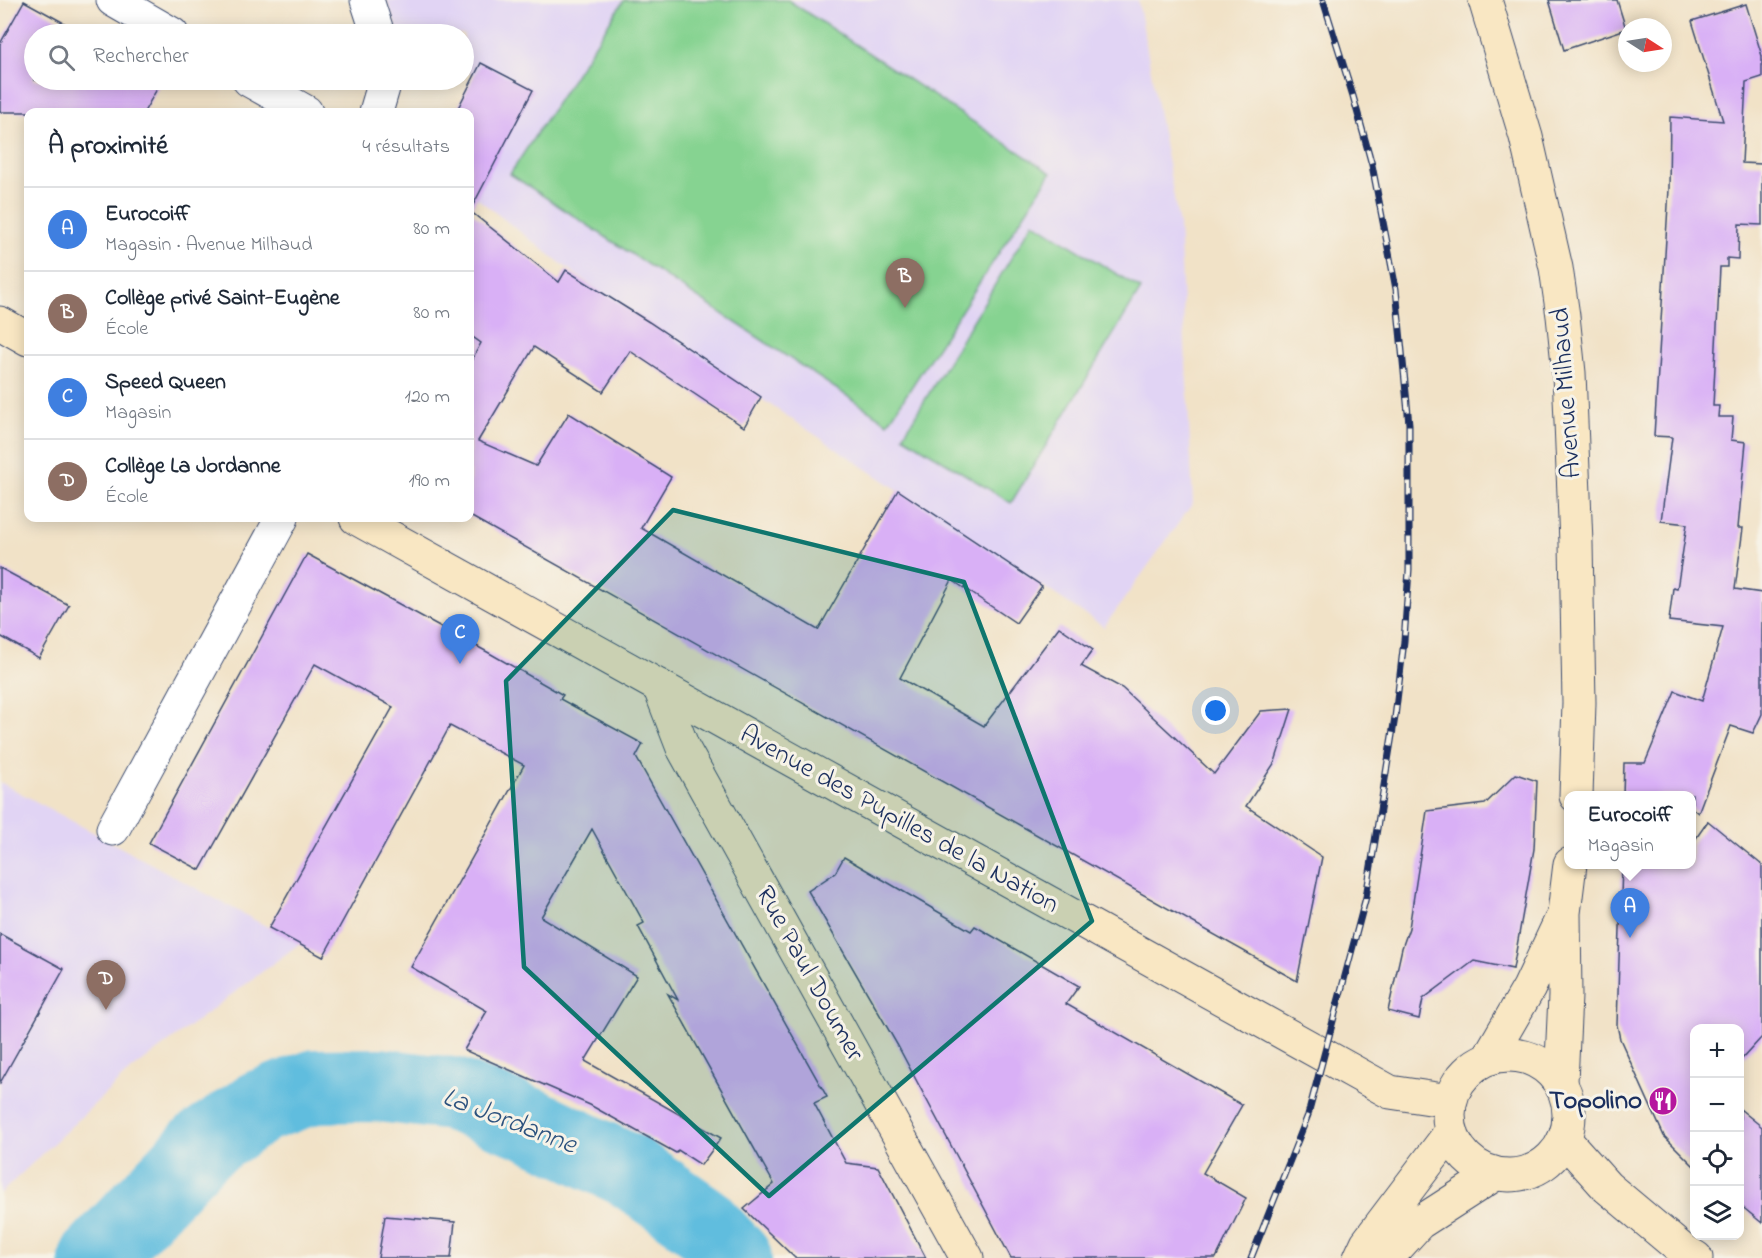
<!DOCTYPE html>
<html lang="fr">
<meta charset="utf-8">
<style>
body{margin:0;font-family:"Indie Flower",sans-serif;background:#f2f2f3;color:#1f2937}
.controls{position:absolute;right:18px;bottom:18px;display:grid;overflow:hidden;border-radius:12px;box-shadow:0 3px 15px #0003}
.controls button{width:54px;height:54px;display:grid;place-items:center;padding:0;border:0;border-bottom:2px solid #e0e1e3;background:#fff;color:#1f2937;font:30px sans-serif}
.compass{position:absolute;left:1618px;top:18px;width:54px;height:54px;border-radius:50%;background:#fff;box-shadow:0 3px 15px #0003;rotate:102deg}
.you{position:absolute;left:1216px;top:711px;width:21px;height:21px;margin:-15px;border:4px solid #fff;border-radius:50%;background:#1a73e8;box-shadow:0 0 0 9px #1a73e833}
.badge{display:grid;place-items:center;width:39px;height:39px;border-radius:50%;background:#b45309;color:#fff;font-size:20px;font-weight:700}
.pin{position:absolute;translate:-50% -50px;filter:drop-shadow(0 2px 3px #0008)}
.pin::after{content:'';position:absolute;top:32px;width:21px;height:18px;background:inherit;clip-path:polygon(0 0,100% 0,50% 100%)}
.popup{position:absolute;left:1564px;top:791px;width:132px;height:78px;box-sizing:border-box;display:grid;place-content:center;border-radius:12px;background:#fff;filter:drop-shadow(0 2px 4px #0005);font-size:20px;white-space:nowrap;color:#747a83}
.popup b{font-size:22px;color:#1f2937}
.popup::after{content:'';position:absolute;left:50%;top:100%;margin-left:-12px;border:12px solid transparent;border-top-color:#fff}
.list{margin:0;padding:0;list-style:none}
h2{display:flex;justify-content:space-between;align-items:center;height:78px;margin:0;padding:0 24px;font-size:26px}
h2 small{font-size:20px;font-weight:400;color:#747a83}
.list li{display:grid;grid-template-columns:39px 1fr auto;gap:18px;align-items:center;box-sizing:border-box;height:84px;padding:0 24px;border-top:2px solid #e0e1e3}
.list b{display:block;font-size:22px;white-space:nowrap}
.list p{margin:0;font-size:20px;white-space:nowrap;color:#747a83}
.list em{font-size:20px;font-style:normal;color:#747a83}
.icon{flex:none;width:33px;height:33px;fill:none;stroke:currentColor;stroke-width:2;stroke-linecap:round;stroke-linejoin:round}
.map{position:relative;flex:none;width:1762px;height:1258px;overflow:hidden}
.search{position:absolute;background:#fff;box-shadow:0 3px 15px #0003;left:24px;top:24px;width:450px;height:66px;display:flex;align-items:center;gap:15px;box-sizing:border-box;padding:0 21px;border-radius:33px;color:#747a83;font-size:22px}
.panel{position:absolute;background:#fff;box-shadow:0 3px 15px #0003;left:24px;top:108px;width:450px;height:414px;border-radius:12px}
.map>svg:first-child{display:block}
</style>
<div class="map">
<svg width="1762" height="1258" viewBox="0 0 1762 1258">
<rect width="100%" height="100%" fill="#f7f3e8"/>
<filter id="ink" filterUnits="userSpaceOnUse"><feTurbulence type="fractalNoise" baseFrequency=".0167" numOctaves="2"/><feDisplacementMap in="SourceGraphic" scale="12" xChannelSelector="R" yChannelSelector="G"/><feConvolveMatrix kernelMatrix="1 2 1 2 8 2 1 2 1" color-interpolation-filters="sRGB"/></filter>
<filter id="wash" filterUnits="userSpaceOnUse"><feTurbulence type="fractalNoise" baseFrequency=".008" numOctaves="4" result="noise"/><feDisplacementMap in="SourceGraphic" scale="24" xChannelSelector="R" yChannelSelector="G"/><feGaussianBlur stdDeviation="1.35" result="paint"/><feColorMatrix in="noise" values="0 0 0 0 0 0 0 0 0 0 0 0 0 0 0 0 0 1.4 0 .05"/><feComposite in="paint" operator="in"/></filter>
<g filter="url(#wash)">
<rect width="100%" height="100%" fill="#f1e2c7"/>
<!-- built -->
<g fill="#e1d4f4">
<polygon points="387,0 1138,0 1179,225 1193,503 1104,627 604,294 567,268 470,193 470,112 456,112 474,75 464,70 464,34 399,34"/>
<polygon points="0,782 299,944 125,1075 0,1194"/>
</g>
<!-- green -->
<g fill="#86d391" stroke="#508178" stroke-width="1.5">
<polygon points="624,0 788,0 1051,173 888,423 510,174"/>
<polygon points="1033,222 1141,289 1011,503 903,436"/>
</g>
<g fill="none" stroke-linecap="round" stroke-linejoin="round">
<!-- river -->
<polyline stroke="#60bdde" stroke-width="74" points="96,1258 200,1148 261,1106 316,1086 379,1085 452,1094 530,1124 629,1171 701,1221 735,1258"/>
</g>
<g id="blocks">
<!-- building -->
<g fill="#d9b0f6">
<polygon points="1549,0 1617,0 1626,29 1564,50"/>
<polygon points="24,1 84,34 34,34 34,80 162,80 144,112 0,112 0,44"/>
<polygon points="1746,4 1762,56 1762,77 1746,82 1742,163 1762,164 1762,225 1739,224 1738,259 1727,258 1727,267 1720,267 1713,406 1719,406 1718,417 1733,417 1731,440 1746,442 1738,528 1743,528 1735,589 1762,593 1762,714 1753,733 1731,726 1698,813 1692,808 1692,795 1623,795 1624,763 1645,763 1675,691 1702,701 1723,627 1669,621 1673,588 1677,589 1687,524 1661,521 1672,437 1654,436 1669,189 1670,117 1723,121 1692,21"/>
<polygon points="481,63 533,90 470,211 559,282 566,270 649,322 761,397 744,427 630,351 603,392 534,347 478,441 536,466 569,413 671,477 641,528 818,630 898,490 1042,586 1016,623 952,580 900,678 984,726 1059,627 1093,650 1081,666 1122,688 1214,774 1261,711 1292,709 1275,762 1246,806 1322,857 1297,981 470,516 470,363 481,343 470,335 470,112 456,112"/>
<polygon points="307,554 491,654 563,695 560,699 643,744 636,757 827,1097 814,1103 846,1163 878,1167 926,1258 795,1258 744,1209 774,1184 668,994 678,1000 638,926 644,923 592,829 541,917 637,976 585,1061 721,1138 701,1165 678,1150 676,1153 590,1105 464,1050 487,1011 411,967 524,765 450,726 323,957 269,928 393,707 315,664 200,870 149,843"/>
<polygon points="0,568 69,605 39,658 0,636"/>
<polygon points="1516,774 1537,781 1534,849 1513,969 1474,961 1423,999 1419,1019 1388,1011 1402,948 1409,928 1427,811 1485,804"/>
<polygon points="1708,821 1762,865 1762,1037 1740,1061 1740,1029 1695,1029 1695,1167 1664,1136 1620,1039 1617,1025 1622,864 1692,864 1692,844"/>
<polygon points="844,857 971,931 975,926 1079,986 1066,1004 1242,1105 1203,1173 1246,1198 1216,1258 1011,1258 898,1046 808,891 835,873"/>
<polygon points="0,934 64,969 0,1083"/>
<polygon points="1740,1109 1762,1127 1762,1223 1740,1205"/>
<polygon points="385,1216 455,1222 451,1258 378,1258"/>
</g>
</g>
</g>
<g filter="url(#ink)">
<use href="#blocks" fill-opacity="0" stroke="#3b4a6e" stroke-width="1.5"/>
<g fill="none" stroke-linecap="round" stroke-linejoin="round">
<!-- street casing -->
<g stroke="#3b4a6e" stroke-width="35">
<g id="street">
<polyline points="113,0 172,34"/>
<polyline points="367,0 378,34"/>
<polyline points="249,80 306,112"/>
<polyline points="376,112 383,88 382,80"/>
<polyline points="113,829 282,518"/>
</g>
</g>
<!-- secondary casing -->
<g stroke="#3b4a6e" stroke-width="35">
<g id="secondary">
<polyline points="1485,0 1526,137 1556,268 1563,316 1569,373 1576,543 1579,703 1576,796"/>
<polyline points="0,323 28,339"/>
<polyline points="356,518 1390,1092 1450,1101"/>
<polyline points="659,686 683,748 967,1258"/>
<circle cx="1509" cy="1115" r="60"/>
<polyline points="1489,1057 1529,988 1560,922"/>
<polyline points="1561,1082 1565,996 1564,913 1570,864"/>
<polyline points="1564,1139 1607,1187 1681,1249 1696,1258"/>
<polyline points="1360,1258 1367,1243 1451,1132"/>
<polyline points="1387,1258 1419,1223 1495,1174"/>
</g>
</g>
<!-- street -->
<use href="#street" stroke="#fff" stroke-width="33"/>
<!-- secondary -->
<use href="#secondary" stroke="#f9e7c3" stroke-width="33"/>
<!-- rail casing -->
<g stroke="#1b2f5e" stroke-width="7">
<polyline id="rail" points="1251,1258 1308,1115 1366,897 1395,717 1404,641 1409,570 1409,424 1396,289 1372,165 1353,96 1323,0"/>
</g>
<!-- rail -->
<use href="#rail" stroke="#f7f3e8" stroke-width="4.5" stroke-dasharray="14" stroke-linecap="butt"/>
</g>
</g>
<!-- marked area -->
<path fill="#0f766e" fill-opacity="0.2" stroke="#0f766e" stroke-width="4.5" stroke-linejoin="round" d="M673,510L964,582L1092,921L769,1196L524,967L506,681Z"/>
<!-- icons -->
<defs>
<g id="restaurant-disc" transform="scale(1.5)"><circle r="9.5" fill="#b5179e" stroke="#f7f3e8"/><path d="M-5-6h1v4h1v-4h1v4h1v-4h1v5L-1.5 .5V6h-2V.5L-5-1ZM5-6V6H3V1.5H1.5Q1.5-4 5-6Z" fill="#fff"/></g>
</defs>
<g fill-rule="evenodd">
<use href="#restaurant-disc" x="1663" y="1101"/>
</g>
<g text-anchor="middle" dominant-baseline="central" stroke-width="6" stroke-linejoin="round" paint-order="stroke">
<!-- street labels -->
<g font-size="27" fill="#1b2f5e" stroke="#f7f3e8">
<text transform="translate(1567 393) rotate(-94)">Avenue Milhaud</text>
<text transform="translate(899 820) rotate(29)">Avenue des Pupilles de la Nation</text>
<text transform="translate(809 974) rotate(61)">Rue Paul Doumer</text>
</g>
<!-- poi labels -->
<g font-size="27" font-weight="bold" fill="#1b2f5e" stroke="#f7f3e8" text-anchor="end">
<text x="1642" y="1101">Topolino</text>
</g>
<!-- water labels -->
<g font-size="28" font-style="italic" fill="#2c527e" stroke="#f7f3e8">
<text transform="translate(509 1122) rotate(21)">La Jordanne</text>
</g>
</g>
</svg>
<div class="controls">
<button>+</button>
<button>−</button>
<button><svg class="icon" aria-label="locate" viewBox="0 0 24 24"><circle cx="12" cy="12" r="6"/><path d="M12 2v4M12 18v4M2 12h4M18 12h4"/></svg></button>
<button><svg class="icon" aria-label="layers" viewBox="0 0 24 24"><path d="M12 4l9 5-9 5-9-5zM3 14l9 5 9-5"/></svg></button>
</div>
<svg class="compass" viewBox="-18 -18 36 36"><path d="M0-13l5 13h-10z" fill="#e53935"/><path d="M0 13l5-13h-10z" fill="#747a83"/></svg>
<div class="you"></div>
<div class="pin badge" style="left:1630px;top:938px;background:#3f7fe0">A</div>
<div class="popup"><b>Eurocoiff</b>Magasin</div>
<div class="pin badge" style="left:905px;top:308px;background:#8d6e63">B</div>
<div class="pin badge" style="left:460px;top:664px;background:#3f7fe0">C</div>
<div class="pin badge" style="left:106px;top:1010px;background:#8d6e63">D</div>
<div class="search"><svg class="icon" aria-label="search" viewBox="0 0 24 24"><circle cx="10" cy="10" r="6"/><path d="M15 15l6 6"/></svg>Rechercher</div>
<section class="panel">
<h2>À proximité<small>4 résultats</small></h2>
<ul class="list">
<li><span class="badge" style="background:#3f7fe0">A</span><div><b>Eurocoiff</b><p>Magasin · Avenue Milhaud</p></div><em>80 m</em></li>
<li><span class="badge" style="background:#8d6e63">B</span><div><b>Collège privé Saint-Eugène</b><p>École</p></div><em>80 m</em></li>
<li><span class="badge" style="background:#3f7fe0">C</span><div><b>Speed Queen</b><p>Magasin</p></div><em>120 m</em></li>
<li><span class="badge" style="background:#8d6e63">D</span><div><b>Collège La Jordanne</b><p>École</p></div><em>190 m</em></li>
</ul>
</section>
</div>
